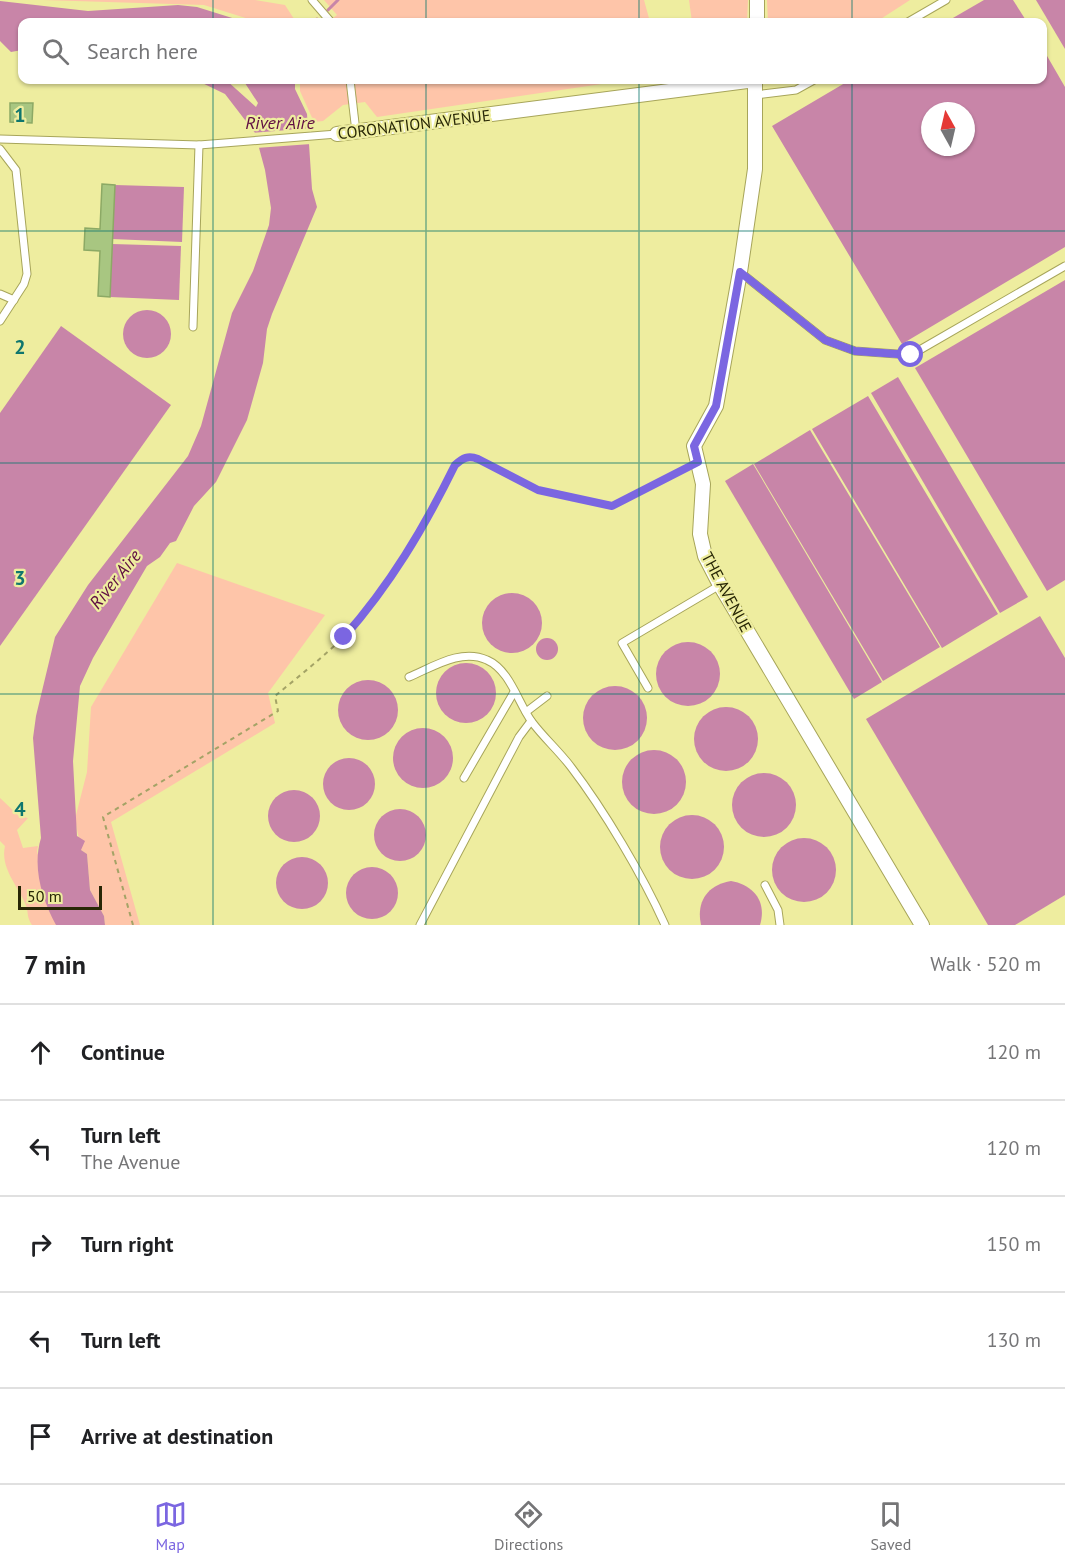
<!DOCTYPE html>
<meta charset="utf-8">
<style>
body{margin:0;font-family:"PT Sans",sans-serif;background:#f2f2f2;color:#202124}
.compass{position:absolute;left:921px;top:102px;width:54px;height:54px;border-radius:50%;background:#fff;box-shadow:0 2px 4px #0004;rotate:352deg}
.scale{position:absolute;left:18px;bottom:15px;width:84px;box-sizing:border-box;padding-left:6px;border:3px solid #282706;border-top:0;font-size:16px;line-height:21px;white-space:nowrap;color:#282706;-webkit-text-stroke:4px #eeed9f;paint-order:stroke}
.stop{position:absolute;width:18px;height:18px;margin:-14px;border:4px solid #7b66e1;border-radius:50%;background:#fff}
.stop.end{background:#7b66e1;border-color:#fff;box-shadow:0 2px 6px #0008}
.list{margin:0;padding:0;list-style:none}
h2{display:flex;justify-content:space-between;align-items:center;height:78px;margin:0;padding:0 24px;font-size:26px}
h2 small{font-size:20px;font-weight:400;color:#757577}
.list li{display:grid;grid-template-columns:39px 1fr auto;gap:18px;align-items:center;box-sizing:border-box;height:96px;padding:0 24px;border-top:2px solid #e0e0e0}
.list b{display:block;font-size:22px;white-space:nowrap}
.list p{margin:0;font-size:20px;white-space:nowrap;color:#757577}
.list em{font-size:20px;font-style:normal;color:#757577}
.icon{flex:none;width:33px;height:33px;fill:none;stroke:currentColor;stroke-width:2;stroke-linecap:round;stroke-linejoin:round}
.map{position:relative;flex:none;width:1065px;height:925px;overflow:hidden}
.search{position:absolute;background:#fff;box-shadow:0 2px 4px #0004;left:18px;right:18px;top:18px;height:66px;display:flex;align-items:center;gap:15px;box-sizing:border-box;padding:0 21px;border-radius:12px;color:#757577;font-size:22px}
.sheet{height:558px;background:#fff}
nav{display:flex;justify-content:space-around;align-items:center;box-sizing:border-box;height:84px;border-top:2px solid #e0e0e0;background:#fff;font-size:16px;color:#757577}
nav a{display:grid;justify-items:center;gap:3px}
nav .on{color:#7b66e1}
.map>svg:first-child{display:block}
</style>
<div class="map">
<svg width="1065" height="925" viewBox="0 0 1065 925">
<rect width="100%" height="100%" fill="#eeed9f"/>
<!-- green -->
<g fill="#fec5a9">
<polygon points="43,0 255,0 285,5 296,22 258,22 204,5"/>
<polygon points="324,0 644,0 650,22 328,22 337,15"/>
<polygon points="689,0 748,0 747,22 692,22"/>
<polygon points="767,0 910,0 876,22 768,22"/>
<polygon points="300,80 629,80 377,117 365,102 343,105 323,121 314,122 300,91"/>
<polygon points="177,563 325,615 268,693 275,723 111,822 140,925 105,925 104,916 90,890 87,854 81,850 75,819 87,772 91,707"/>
<path d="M0,798L19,816L28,818L17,830L23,848L38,846L37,851L56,925H32C26,917 29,911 25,903C17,885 0,867 5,846L0,841Z"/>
</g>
<!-- water -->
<g fill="#c885a8" fill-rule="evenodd">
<polygon points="984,0 1013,0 1027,22 946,22"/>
<polygon points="1036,0 1065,0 1065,49"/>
<polygon points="0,1 88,11 178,5 197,7 245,22 22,22 22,50 11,52 0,41"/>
<path d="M1043,49L1065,87V247L902,344L772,126L850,80H1042ZM930,111H966V147H930Z"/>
<path d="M196,80H226L256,107L258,103L243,80H295V89L307,114L312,189L317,207L272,314L267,329L263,363L247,420L216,482L194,506L176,541L170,543L160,557L147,566L93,658L80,686L73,761L77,836L85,841L81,850L87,854L90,890L104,916L105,925H56C42,899 32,867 41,838L33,738L36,716L55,637L88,585L188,456L201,426L232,313L253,271L269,225L271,208L265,170L255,133L225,94Z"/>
<polygon points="115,185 184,187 182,242 112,239"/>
<polygon points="112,244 181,246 179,300 110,297"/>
<polygon points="1065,280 1065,580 1047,591 915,368"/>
<circle cx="147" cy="334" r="24"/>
<polygon points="61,326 171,405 0,646 0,413"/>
<polygon points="898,377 1028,597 1000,613 871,393"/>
<polygon points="868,396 998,614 942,648 812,429"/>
<polygon points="810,430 940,647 883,681 754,464"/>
<polygon points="753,464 882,682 854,699 725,481"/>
<circle cx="512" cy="623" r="30"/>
<polygon points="1040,616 1065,658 1065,895 1015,925 988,925 866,719"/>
<circle cx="547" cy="649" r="11"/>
<circle cx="688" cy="674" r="32"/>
<circle cx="466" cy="693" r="30"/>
<circle cx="368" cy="710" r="30"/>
<circle cx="615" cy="718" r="32"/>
<circle cx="726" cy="739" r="32"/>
<circle cx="423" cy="758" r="30"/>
<circle cx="654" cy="782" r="32"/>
<circle cx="349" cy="784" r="26"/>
<circle cx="764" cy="805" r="32"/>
<circle cx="294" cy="816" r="26"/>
<circle cx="400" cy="835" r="26"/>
<circle cx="692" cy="847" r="32"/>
<circle cx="804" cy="870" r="32"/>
<circle cx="302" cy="883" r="26"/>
<circle cx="372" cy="893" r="26"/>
<path d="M731,881C754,885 767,902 760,925H701C696,902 707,885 731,881Z"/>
</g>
<!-- pier -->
<polygon fill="#eeed9f" points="312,128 311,144 256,148 251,133"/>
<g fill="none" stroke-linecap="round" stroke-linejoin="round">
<!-- stream -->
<g stroke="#c885a8" stroke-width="3">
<polyline points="328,10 338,0"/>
<polyline points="313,22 317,19"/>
</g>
</g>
<!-- building -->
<g fill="#a8c681" stroke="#8ca965" stroke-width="1.5">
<polygon points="10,103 33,103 32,123 10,122"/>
<polygon points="102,184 115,185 110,297 98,296 100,251 84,250 85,228 100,229"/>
</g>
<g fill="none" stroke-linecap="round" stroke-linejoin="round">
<!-- service casing -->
<g stroke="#a7a55a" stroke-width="9">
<g id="service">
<polyline points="312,0 331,22"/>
<polyline points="908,22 946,0"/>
<polyline points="350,80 356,132"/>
<polyline points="755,95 796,90 814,80"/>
<polyline points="0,139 199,145 337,134"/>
<polyline points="0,149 16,170 27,274 24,284 0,321"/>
<polyline points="740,272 825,340 855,351 911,355 1065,266"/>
<polyline points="0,294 14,300"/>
<polyline points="193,327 199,145"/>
<path d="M409,677C433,667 461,648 487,660C510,670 518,703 532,722C544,738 559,751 571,767C604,810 643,876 665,925"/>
<polyline points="648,688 622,643 720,585"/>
<polyline points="526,712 547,696"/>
<polyline points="464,778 514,692"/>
<polyline points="765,885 778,910 780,925"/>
<polyline points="420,925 519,737 531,721"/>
</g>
</g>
<!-- minor casing -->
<g stroke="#a7a55a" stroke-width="16">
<g id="minor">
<polyline points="757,22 757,0"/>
<polyline points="755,80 755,169 740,272 716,406 694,446 703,484 700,534 705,556 720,585 922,925"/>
<polyline points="337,134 755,80"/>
</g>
</g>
<!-- path -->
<path stroke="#a4a366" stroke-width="2" stroke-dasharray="4.5 4.5" stroke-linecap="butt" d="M133,925L103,817L278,711L275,696C309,668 345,640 373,605C406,562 431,514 455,466C463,458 468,455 478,459L538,491L588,499L605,506H612L686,468"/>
<!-- service -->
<use href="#service" stroke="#fff" stroke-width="7"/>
<!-- minor -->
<use href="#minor" stroke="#fff" stroke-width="14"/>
</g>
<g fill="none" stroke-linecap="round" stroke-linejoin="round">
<!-- route -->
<path stroke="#7b66e1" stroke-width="8" d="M344,637C390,585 424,528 455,465C463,458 468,455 478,459L538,490L612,506L698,462L694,446L716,406L740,272L825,340L855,351L911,355"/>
</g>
<!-- grid -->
<path fill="none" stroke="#0f766e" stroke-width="1.5" stroke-opacity="0.55" d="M213,0V22M426,0V22M639,0V22M852,0V22M213,80V925M426,80V925M639,80V925M852,80V925M0,231H1065M0,463H1065M0,694H1065"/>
<g text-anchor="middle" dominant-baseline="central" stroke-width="4.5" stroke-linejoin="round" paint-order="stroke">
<!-- street labels -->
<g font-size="16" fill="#282706" stroke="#eeed9f">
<text transform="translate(414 124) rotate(-7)">CORONATION AVENUE</text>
<text transform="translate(727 592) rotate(62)">THE AVENUE</text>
</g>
<!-- water labels -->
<g font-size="18" font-style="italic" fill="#5f0e42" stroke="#eeed9f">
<text x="280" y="122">River Aire</text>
<text transform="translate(115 579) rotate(-51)">River Aire</text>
</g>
</g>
<g font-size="20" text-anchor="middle" font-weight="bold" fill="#0f766e" stroke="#eeed9f" stroke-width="4.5" stroke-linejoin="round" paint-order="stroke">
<text x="20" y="122">1</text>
<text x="20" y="354">2</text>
<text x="20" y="585">3</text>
<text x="20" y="816">4</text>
</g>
</svg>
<svg class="compass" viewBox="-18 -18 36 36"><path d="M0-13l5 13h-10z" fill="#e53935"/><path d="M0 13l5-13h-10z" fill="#757577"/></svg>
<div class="scale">50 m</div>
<div class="stop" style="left:911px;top:355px"></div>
<div class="stop end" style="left:344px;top:637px"></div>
<div class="search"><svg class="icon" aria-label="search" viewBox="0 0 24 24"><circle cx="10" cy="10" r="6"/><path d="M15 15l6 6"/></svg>Search here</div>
</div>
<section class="sheet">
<h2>7 min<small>Walk · 520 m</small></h2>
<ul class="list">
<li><svg class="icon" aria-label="ahead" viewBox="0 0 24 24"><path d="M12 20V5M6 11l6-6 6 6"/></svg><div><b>Continue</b></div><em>120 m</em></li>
<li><svg class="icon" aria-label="left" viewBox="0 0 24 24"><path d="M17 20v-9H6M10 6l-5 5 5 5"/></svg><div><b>Turn left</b><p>The Avenue</p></div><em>120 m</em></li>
<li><svg class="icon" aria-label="right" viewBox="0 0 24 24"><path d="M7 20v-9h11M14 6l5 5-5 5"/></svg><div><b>Turn right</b></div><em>150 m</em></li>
<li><svg class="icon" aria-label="left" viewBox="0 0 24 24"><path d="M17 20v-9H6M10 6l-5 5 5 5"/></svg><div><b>Turn left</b></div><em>130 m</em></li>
<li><svg class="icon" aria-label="arrive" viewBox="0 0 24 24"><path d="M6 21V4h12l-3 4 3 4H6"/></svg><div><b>Arrive at destination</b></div></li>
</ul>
</section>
<nav>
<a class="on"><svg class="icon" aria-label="map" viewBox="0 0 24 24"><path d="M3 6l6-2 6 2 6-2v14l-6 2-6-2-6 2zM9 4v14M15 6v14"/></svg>Map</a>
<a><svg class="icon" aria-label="directions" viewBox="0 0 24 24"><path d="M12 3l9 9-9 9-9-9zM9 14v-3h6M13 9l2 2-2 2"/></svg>Directions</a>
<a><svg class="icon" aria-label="saved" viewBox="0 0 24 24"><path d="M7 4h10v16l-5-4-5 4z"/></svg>Saved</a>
</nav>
